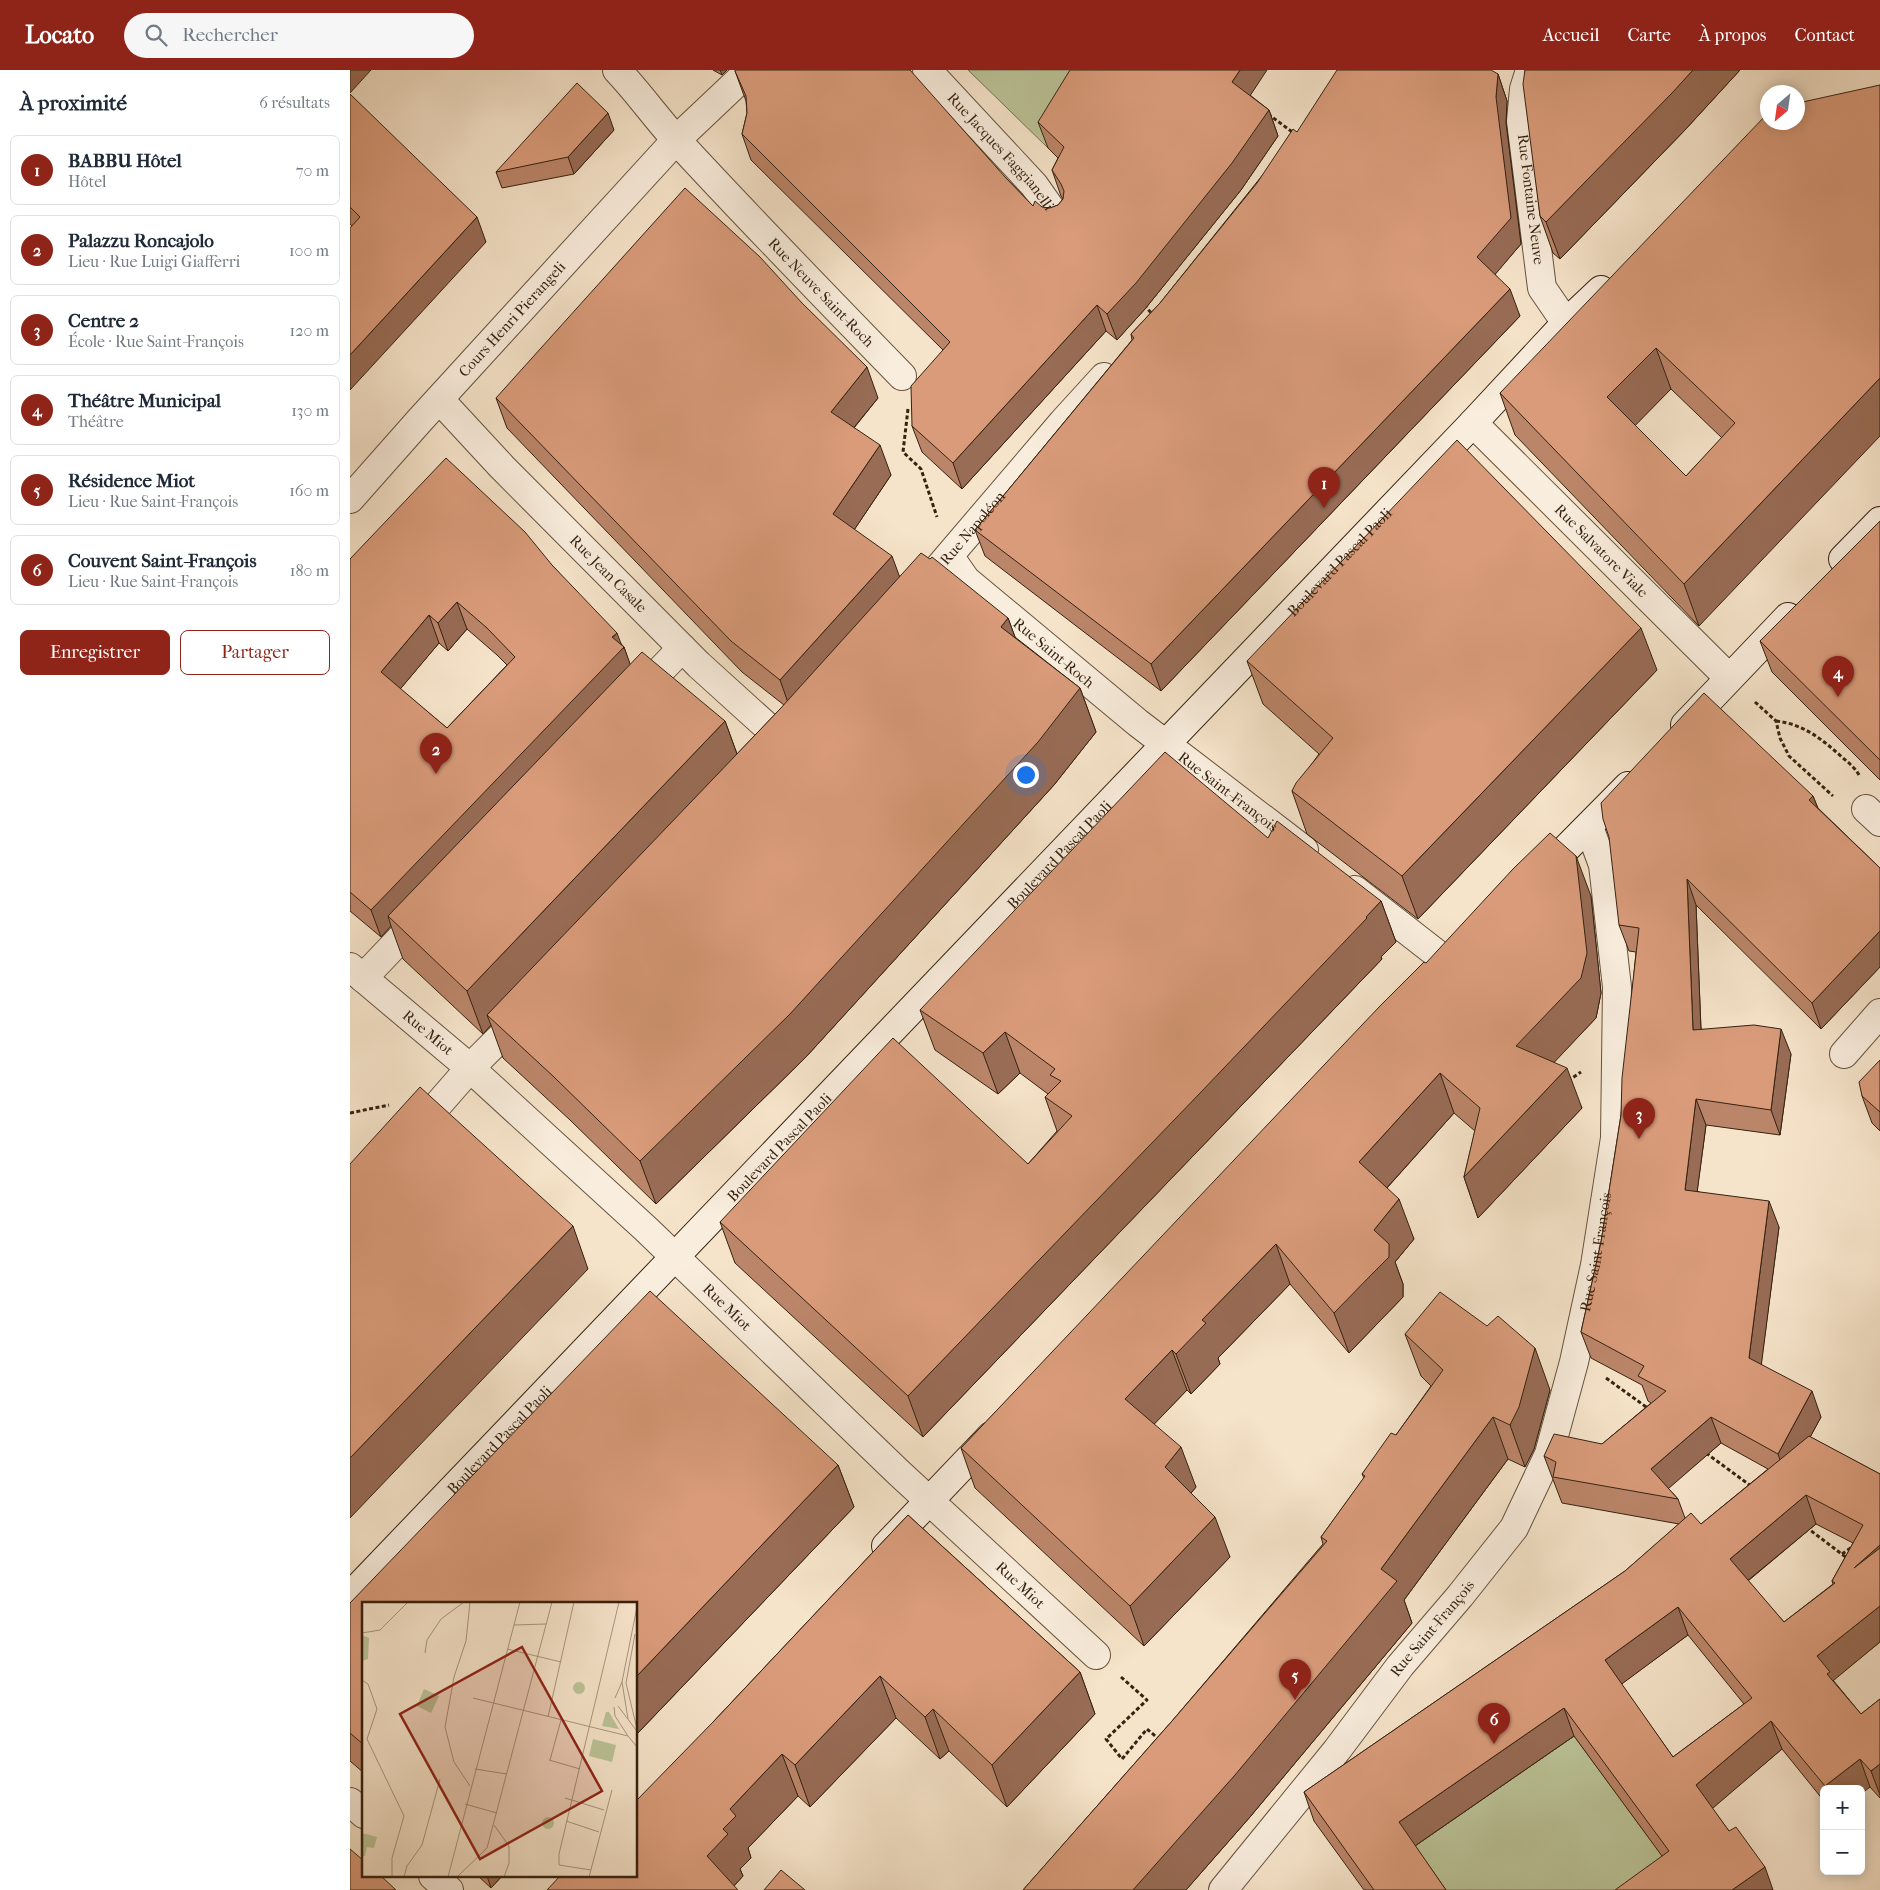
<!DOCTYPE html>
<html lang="fr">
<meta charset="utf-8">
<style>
body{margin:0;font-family:"IM FELL French Canon",serif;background:#f6f6f7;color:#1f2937}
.controls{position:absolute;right:15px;bottom:15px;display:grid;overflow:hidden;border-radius:8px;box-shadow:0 2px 12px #0003}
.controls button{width:45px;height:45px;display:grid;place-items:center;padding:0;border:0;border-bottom:1px solid #e0e1e3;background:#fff;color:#1f2937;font:25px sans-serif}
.compass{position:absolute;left:1410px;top:15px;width:45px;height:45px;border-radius:50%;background:#fff;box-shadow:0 2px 12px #0003;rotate:209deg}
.you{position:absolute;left:675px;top:704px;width:18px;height:18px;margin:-12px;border:4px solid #fff;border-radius:50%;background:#1a73e8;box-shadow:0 0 0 8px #1a73e833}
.badge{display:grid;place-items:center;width:32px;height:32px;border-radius:50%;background:#8f2418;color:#fff;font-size:16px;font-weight:700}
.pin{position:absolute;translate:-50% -41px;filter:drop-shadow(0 1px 2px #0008)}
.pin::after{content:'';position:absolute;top:26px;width:18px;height:15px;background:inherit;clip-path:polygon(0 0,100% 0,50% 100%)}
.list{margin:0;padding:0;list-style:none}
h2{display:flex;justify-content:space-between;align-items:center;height:65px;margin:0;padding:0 20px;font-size:21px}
h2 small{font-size:16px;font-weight:400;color:#747a83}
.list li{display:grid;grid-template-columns:32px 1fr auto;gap:15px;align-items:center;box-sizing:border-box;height:70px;margin:0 10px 10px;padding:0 10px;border:1px solid #e0e1e3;border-radius:8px}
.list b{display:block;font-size:19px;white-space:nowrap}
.list p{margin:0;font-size:16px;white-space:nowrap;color:#747a83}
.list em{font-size:16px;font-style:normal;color:#747a83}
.actions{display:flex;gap:10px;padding:15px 20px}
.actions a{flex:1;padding:11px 0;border:1px solid #8f2418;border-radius:8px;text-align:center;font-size:18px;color:#8f2418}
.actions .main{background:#8f2418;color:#fff}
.icon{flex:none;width:28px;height:28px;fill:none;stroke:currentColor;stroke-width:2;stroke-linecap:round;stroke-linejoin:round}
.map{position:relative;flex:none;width:1530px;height:1820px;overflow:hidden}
header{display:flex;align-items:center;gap:30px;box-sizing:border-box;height:70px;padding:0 25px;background:#8f2418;color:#fff}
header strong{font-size:24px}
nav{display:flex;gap:28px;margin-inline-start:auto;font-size:18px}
.search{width:350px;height:45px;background:#f6f6f7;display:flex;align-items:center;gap:12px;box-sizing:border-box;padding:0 18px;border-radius:28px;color:#747a83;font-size:19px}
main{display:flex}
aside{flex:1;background:#fff}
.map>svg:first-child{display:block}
</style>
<header>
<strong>Locato</strong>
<div class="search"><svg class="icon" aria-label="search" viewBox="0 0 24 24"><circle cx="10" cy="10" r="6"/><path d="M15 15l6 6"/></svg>Rechercher</div>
<nav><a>Accueil</a><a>Carte</a><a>À propos</a><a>Contact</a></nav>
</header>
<main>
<aside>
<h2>À proximité<small>6 résultats</small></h2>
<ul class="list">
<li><span class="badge">1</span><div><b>BABBU Hôtel</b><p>Hôtel</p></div><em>70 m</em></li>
<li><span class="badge">2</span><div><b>Palazzu Roncajolo</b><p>Lieu · Rue Luigi Giafferri</p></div><em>100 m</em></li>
<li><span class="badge">3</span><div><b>Centre 2</b><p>École · Rue Saint-François</p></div><em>120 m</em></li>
<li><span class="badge">4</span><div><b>Théâtre Municipal</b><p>Théâtre</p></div><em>130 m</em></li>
<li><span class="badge">5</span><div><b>Résidence Miot</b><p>Lieu · Rue Saint-François</p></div><em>160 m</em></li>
<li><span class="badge">6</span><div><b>Couvent Saint-François</b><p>Lieu · Rue Saint-François</p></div><em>180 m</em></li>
</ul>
<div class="actions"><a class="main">Enregistrer</a><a>Partager</a></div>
</aside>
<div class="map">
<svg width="1530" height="1820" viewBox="0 0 1530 1820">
<rect width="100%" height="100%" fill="#f6e4ca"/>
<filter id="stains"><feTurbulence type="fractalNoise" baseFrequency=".004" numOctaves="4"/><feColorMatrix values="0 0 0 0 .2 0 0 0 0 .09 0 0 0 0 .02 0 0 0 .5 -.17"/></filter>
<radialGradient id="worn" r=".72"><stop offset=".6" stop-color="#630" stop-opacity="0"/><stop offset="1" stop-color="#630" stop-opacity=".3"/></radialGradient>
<!-- green -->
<g fill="#bbc498" stroke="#787354">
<polygon points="618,0 746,0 698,78"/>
<polygon points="1224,1666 1329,1809 1314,1820 1087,1820 1059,1780"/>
</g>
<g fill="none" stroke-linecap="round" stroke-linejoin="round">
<!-- street casing -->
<g stroke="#65523f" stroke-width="30">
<g id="street">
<path id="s1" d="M267,0C290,24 308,51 331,75C403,153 478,230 552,306"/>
<path id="s2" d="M577,0L684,115L708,149"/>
<path id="s3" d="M1180,0L1174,19L1171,51L1192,218L1216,253"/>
<path id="s4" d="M90,330L152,397L349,595L434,672"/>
<path id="s5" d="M1123,353L1379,608"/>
<path id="s6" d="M0,429L70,350L326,70L400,0"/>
<path id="s7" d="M600,487L616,510L788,653L954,780"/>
<path id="s8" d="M568,522L713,352L754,307"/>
<polyline points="287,625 332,578"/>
<polyline points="1516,739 1530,752"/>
<polyline points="1005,820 1100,894"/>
<path id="s9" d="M0,897L120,998L296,1159L548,1402L746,1585"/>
<polyline points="13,908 74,844"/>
<polyline points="1494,984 1530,943"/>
<polyline points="65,1061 120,998 173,945"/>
<polyline points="0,1732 14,1744"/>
<polyline points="83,1806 99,1820"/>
<path id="s10" d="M873,1820L987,1680L1050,1596L1110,1526L1164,1458L1199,1384L1224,1292L1245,1195L1265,1068L1267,917L1253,795L1239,757"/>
</g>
</g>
<!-- secondary casing -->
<g stroke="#352211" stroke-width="30">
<g id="secondary">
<polyline points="1493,489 1530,451"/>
<polyline points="1335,655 1438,547"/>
<polyline points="1190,805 1278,716"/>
<polyline points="536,1476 641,1366"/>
<path id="s11" d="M0,1526L1123,353L1216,253L1251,220"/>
</g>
</g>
<!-- path -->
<g stroke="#352211" stroke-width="3" stroke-dasharray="4 2.5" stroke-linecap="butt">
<polyline points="918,44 945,64"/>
<polyline points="794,235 803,245"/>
<polyline points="558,339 553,382 571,399 587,447"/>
<polyline points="1405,632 1426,651 1430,668 1439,686 1483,726"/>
<path d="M1426,651C1454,654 1473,670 1493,688C1499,693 1505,698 1509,705"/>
<polyline points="1218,1011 1231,1002"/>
<polyline points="0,1043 39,1035"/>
<polyline points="1256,1308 1299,1339"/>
<polyline points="1356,1383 1401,1416"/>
<polyline points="1456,1457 1497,1488"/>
<polyline points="1492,1484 1502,1477"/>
<polyline points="771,1607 797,1630 756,1669 772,1689 797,1659 810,1670"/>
</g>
<!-- street -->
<use href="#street" stroke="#f9eddd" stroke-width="28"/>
<!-- secondary -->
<use href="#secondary" stroke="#f9eddd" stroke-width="28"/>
</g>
<!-- wall -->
<g fill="#bb8569" stroke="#352211" fill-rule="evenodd">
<polygon points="363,0 377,0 372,5"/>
<polygon points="1175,0 1390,0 1335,60 1210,189 1203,183 1190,146"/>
<polygon points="385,1 655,107 683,136 700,138 708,135 713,129 711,126 702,100 708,88 698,78 688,52 900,25 919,40 928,66 891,120 795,239 767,270 756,261 612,419 572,382 562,356 593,280 401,90 392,64 397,43 396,31"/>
<polygon points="1148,4 1157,31 1156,53 1171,174 1145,204 1170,246 811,621 635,486 625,460 782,270 781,264 810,233 947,62"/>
<path d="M1530,15L1349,556L1165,365L1150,323ZM1321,319L1372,368L1336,406L1285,355Z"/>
<polygon points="0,24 136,172 2,156 0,154"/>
<polygon points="264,60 224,104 152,118 146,102"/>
<path d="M146,328H528L504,358L541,405L504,460L549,506L658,548L665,567L730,618L746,662L704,715L456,987L306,1134L220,1050L153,988L141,955L133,964L53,889L41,856L31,867L0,841V489L202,495L274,577L280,595L375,651L387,684L434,635L392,602L157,358ZM117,559L147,585L157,595L97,658L50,619L89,573L98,581Z"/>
<polygon points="1530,451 1530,710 1422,602 1410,571"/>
<polygon points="897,591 1307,600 1068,849 957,764 942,721 969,684 913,634"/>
<path d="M1463,726L1468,738L1530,798V897L1471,959L1346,835L1351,959L1441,984L1430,1065L1356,1055L1347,1121L1429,1157L1411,1294L1471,1347L1460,1367L1530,1404V1572L1483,1610L1511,1644L1530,1629V1728L1520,1717L1511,1719H1474V1731L1432,1679L1362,1738L1379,1761L1415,1797L1312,1786L1224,1666L1065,1776L1096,1820H1014L964,1751L954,1722L1275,1501L1329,1454L1212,1433L1194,1386L1252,1374L1301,1333L1298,1331L1292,1315L1241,1288L1231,1262L1251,1172L1271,1045L1286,882L1279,881L1269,855ZM1371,1373L1418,1399L1351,1454L1335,1448L1328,1429L1318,1418ZM1466,1454L1503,1473L1482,1511L1483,1514L1434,1552L1398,1511ZM1338,1565L1394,1634L1323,1687L1271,1614Z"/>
<polygon points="918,768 1031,831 1046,872 1031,887 1032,889 866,1062 573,1367 385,1193 370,1152 678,1094 707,1061 695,1027 698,1024 670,1003 648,1024 585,980 570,940"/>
<polygon points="1241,826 1251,923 1246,948 1204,992 1232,1038 1128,1148 1114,1107 1125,1061 1104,1043 1037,1118 1064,1169 1045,1192 1053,1214 1053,1227 999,1283 940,1214 868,1288 870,1294 841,1324 837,1320 804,1354 846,1417 841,1423 880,1487 794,1576 625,1418 611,1378 1076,893"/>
<polygon points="1530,990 1530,1061 1522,1053 1512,1026"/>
<polygon points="1055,1264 1200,1320 1184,1379 1175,1397 1158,1389 1054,1530 1062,1553 900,1747 836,1820 673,1820 822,1651 973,1474 971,1467 1014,1408 1012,1404 1046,1365 1081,1316 1071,1306"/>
<polygon points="488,1395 504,1437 286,1665 286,1534 14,1534 14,1703 0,1691 0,1533"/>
<polygon points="558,1445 730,1602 745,1644 657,1737 599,1681 590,1689 546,1648 460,1737 448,1726 398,1778 401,1788 390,1799 393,1806 384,1816 286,1806 364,1651"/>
<polygon points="128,1806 152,1806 141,1818"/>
</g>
<!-- shaded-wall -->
<g fill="#986c55" stroke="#352211">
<polygon points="0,0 21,0 0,23"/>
<polygon points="370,0 377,0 372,5"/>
<polygon points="890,0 917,0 892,38 882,12"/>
<polygon points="1343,0 1390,0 1335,60 1210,189 1196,152"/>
<polygon points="1148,4 1157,31 1156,53 1171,174 1137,214 1127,187 1146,27"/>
<polygon points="919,40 928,66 891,120 795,239 767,270 757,244"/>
<polygon points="258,43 264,60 224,104 218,87"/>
<polygon points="127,147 136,172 0,320 0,285"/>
<polygon points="1160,219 1170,246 811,621 801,594"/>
<polygon points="747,235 756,261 612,419 603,393"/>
<polygon points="1306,278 1321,319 1272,369 1257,327"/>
<polygon points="517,297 528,328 492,372 481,342"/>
<polygon points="1530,308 1530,366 1349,556 1334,514"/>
<polygon points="530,375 541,405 494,475 483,444"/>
<polygon points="542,486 553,516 441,641 430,610"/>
<polygon points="107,532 117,559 98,581 88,553"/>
<polygon points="79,545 89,573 41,630 31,602"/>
<polygon points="658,548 674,592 651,557"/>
<polygon points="1291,558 1307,600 1068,849 1052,806"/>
<polygon points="267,563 273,579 274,577 284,605 38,846 41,856 31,867 21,840"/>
<polygon points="730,618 746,662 704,715 456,987 306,1134 290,1091"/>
<polygon points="375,651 391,695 137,945 141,955 133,964 117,921"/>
<polygon points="1463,726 1473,752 1459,730"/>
<polygon points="1226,786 1241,826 1251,923 1246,948 1181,1017 1166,976"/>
<polygon points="1337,809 1346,835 1352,986 1343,960"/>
<polygon points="1031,831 1046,872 1031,887 1032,889 866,1062 573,1367 558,1326"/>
<polygon points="1530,861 1530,897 1471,959 1462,933"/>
<polygon points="1431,959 1441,984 1430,1065 1421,1040"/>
<polygon points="655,962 670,1003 648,1024 633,983"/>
<polygon points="1217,998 1232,1038 1128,1148 1114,1107"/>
<polygon points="1090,1003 1104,1043 1024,1132 1009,1092"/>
<polygon points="1346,1029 1356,1055 1344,1146 1335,1120"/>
<polygon points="1049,1129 1064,1169 1045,1192 1053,1214 1053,1227 999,1283 984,1243 1024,1160"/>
<polygon points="1419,1131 1429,1157 1409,1313 1399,1288"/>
<polygon points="223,1156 238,1199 0,1448 0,1388"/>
<polygon points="926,1174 940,1214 868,1288 870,1294 841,1324 826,1284 852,1250"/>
<polygon points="1185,1278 1200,1320 1184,1379 1175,1397 1160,1355"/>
<polygon points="822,1280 837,1320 790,1369 775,1329"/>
<polygon points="1462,1321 1471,1347 1437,1410 1428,1384"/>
<polygon points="1143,1347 1158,1389 1054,1530 1062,1553 900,1747 836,1820 783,1820 1031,1499"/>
<polygon points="1361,1347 1371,1373 1311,1425 1301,1399"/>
<polygon points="831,1377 846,1417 829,1438 815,1397"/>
<polygon points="488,1395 504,1437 286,1665 286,1607"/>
<polygon points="1456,1425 1466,1454 1390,1517 1380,1489"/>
<polygon points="865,1447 880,1487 794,1576 780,1536"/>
<polygon points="1530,1475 1530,1512 1504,1498"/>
<polygon points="1530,1536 1530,1572 1478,1615 1467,1586"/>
<polygon points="1328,1537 1338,1565 1265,1619 1255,1590"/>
<polygon points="730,1602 745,1644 657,1737 642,1695"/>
<polygon points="530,1606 546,1648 460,1737 445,1695"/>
<polygon points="1214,1638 1224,1666 1059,1780 1049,1752"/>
<polygon points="583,1639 599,1681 590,1689 575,1647"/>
<polygon points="1421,1651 1432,1679 1356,1744 1346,1715"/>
<polygon points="432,1684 448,1726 398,1778 401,1788 390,1799 393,1806 380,1820 357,1786 373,1759 380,1739"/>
<polygon points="1510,1689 1520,1717 1511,1724 1511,1719 1476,1719 1475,1716"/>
<polygon points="1530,1694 1530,1725 1521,1701"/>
<polygon points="1415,1797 1423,1820 1382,1820"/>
<polygon points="137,1806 152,1806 141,1818"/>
</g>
<!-- building -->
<g fill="#d99b7a" stroke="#352211" fill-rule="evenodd">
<polygon points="385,0 560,0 655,107 683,136 685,131 692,137 700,138 708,135 713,129 714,121 711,114 702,100 714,77 688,52 720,0 890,0 882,12 919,40 882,93 786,213 757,244 747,235 603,393 562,356 561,316 600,272 392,64 397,43 396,26 385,1"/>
<polygon points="987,0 1141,0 1148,4 1146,27 1161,148 1127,187 1160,219 801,594 625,460 784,268 781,264 810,233 907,113 943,59 947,62"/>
<polygon points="1175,0 1343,0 1322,23 1196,152 1190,146 1173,14"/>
<polygon points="227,13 258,43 218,87 146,102"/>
<path d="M1530,15V308L1334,514L1150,323L1418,43V52H1448V33ZM1306,278L1385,353L1336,406L1257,327Z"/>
<polygon points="0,24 127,147 0,285 0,158 10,147 0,137"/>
<polygon points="335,118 410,187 452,233 517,297 481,342 530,375 483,444 542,486 430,610 381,571 146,328"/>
<polygon points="1107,370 1291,558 1052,806 942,721 946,713 983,668 897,591"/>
<path d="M96,388L175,462L202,495L267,563L262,567L274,577L21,840L0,822V489ZM107,532L137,558L165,587L97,658L31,602L79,545L88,553Z"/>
<polygon points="1530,451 1530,690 1410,571"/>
<polygon points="571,483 580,489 582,487 658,548 651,557 730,618 688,672 440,944 290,1091 204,1007 137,945 430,639"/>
<polygon points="292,582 375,651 117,921 38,846"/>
<polygon points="1354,623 1463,726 1459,730 1530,798 1530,861 1462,933 1337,809 1343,960 1404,955 1431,959 1421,1040 1346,1029 1335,1120 1419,1131 1399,1288 1462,1321 1428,1384 1361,1347 1301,1399 1328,1429 1203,1407 1206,1392 1194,1386 1204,1364 1252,1374 1316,1321 1288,1306 1294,1296 1231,1262 1251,1172 1271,1045 1272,1008 1289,858 1269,855 1259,767 1253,749 1251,733"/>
<polygon points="815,682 918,768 927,751 1031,831 1016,847 1017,848 852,1021 558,1326 370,1152 543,968 678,1094 722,1046 695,1027 711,1011 700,1005 705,999 655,962 633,983 570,940"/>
<polygon points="1200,763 1226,786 1237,883 1231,908 1166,976 1217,998 1114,1107 1130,1038 1090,1003 1009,1092 1049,1129 1024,1160 1039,1174 1039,1187 1023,1203 984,1243 926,1174 852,1250 856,1253 826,1284 822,1280 775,1329 831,1377 815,1397 865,1447 780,1536 611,1378 1030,936 1074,892 1076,893 1163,799"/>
<polygon points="1530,990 1530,1042 1512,1026 1509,1012"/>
<polygon points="70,1017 223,1156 0,1388 0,1094"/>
<polygon points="300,1221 488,1395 286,1607 286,1534 14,1534 14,1675 0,1663 0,1533"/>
<polygon points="1090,1222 1137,1256 1148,1246 1185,1278 1169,1337 1160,1355 1143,1347 1031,1499 1047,1511 885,1705 783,1820 673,1820 822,1651 977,1471 971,1467 1015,1406 1012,1404 1041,1363 1046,1365 1093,1300 1055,1264"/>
<path d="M1459,1366L1530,1404V1475L1504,1498L1530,1478V1536L1467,1586L1480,1602L1477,1604L1511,1644L1530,1629V1694L1521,1701L1510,1689L1475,1716L1421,1651L1346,1715L1379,1761L1386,1757L1415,1797L1382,1820H1265L1319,1781L1214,1638L1049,1752L1096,1820H1024L954,1722L1275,1501L1341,1443L1351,1454ZM1456,1425L1513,1455L1482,1511L1485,1513L1434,1552L1380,1489ZM1328,1537L1402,1628L1323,1687L1255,1590Z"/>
<polygon points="558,1445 730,1602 642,1695 583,1639 575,1647 530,1606 445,1695 432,1684 380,1739 386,1746 373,1759 378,1764 357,1786 388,1820 197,1820 210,1806 286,1806 286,1731 364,1651"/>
<polygon points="0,1779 14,1791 14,1806 31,1806 46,1820 0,1820"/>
<polygon points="431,1800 455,1820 414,1820"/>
</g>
<g text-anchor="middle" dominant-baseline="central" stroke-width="4" stroke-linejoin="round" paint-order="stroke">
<!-- street labels -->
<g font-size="15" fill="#352211" stroke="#f9eddd">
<text stroke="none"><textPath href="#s2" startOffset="110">Rue Jacques Faggianelli</textPath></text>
<text stroke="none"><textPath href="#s3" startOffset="131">Rue Fontaine Neuve</textPath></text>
<text stroke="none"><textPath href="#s1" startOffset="302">Rue Neuve Saint-Roch</textPath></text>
<text stroke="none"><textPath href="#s6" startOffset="242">Cours Henri Pierangeli</textPath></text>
<text stroke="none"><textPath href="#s8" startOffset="84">Rue Napoléon</textPath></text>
<text stroke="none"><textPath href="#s5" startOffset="181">Rue Salvatore Viale</textPath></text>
<text stroke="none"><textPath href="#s11" startOffset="1431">Boulevard Pascal Paoli</textPath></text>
<text stroke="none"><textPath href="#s4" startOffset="242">Rue Jean Casale</textPath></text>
<text stroke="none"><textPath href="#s7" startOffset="142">Rue Saint-Roch</textPath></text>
<text stroke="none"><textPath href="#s7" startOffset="365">Rue Saint-François</textPath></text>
<text stroke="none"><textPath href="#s11" startOffset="1026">Boulevard Pascal Paoli</textPath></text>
<text stroke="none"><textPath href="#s9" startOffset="102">Rue Miot</textPath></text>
<text stroke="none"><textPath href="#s11" startOffset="621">Boulevard Pascal Paoli</textPath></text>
<text stroke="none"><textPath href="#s10" startOffset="754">Rue Saint-François</textPath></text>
<text stroke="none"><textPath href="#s9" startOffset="508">Rue Miot</textPath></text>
<text stroke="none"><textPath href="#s11" startOffset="216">Boulevard Pascal Paoli</textPath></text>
<text stroke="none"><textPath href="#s9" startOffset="912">Rue Miot</textPath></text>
<text stroke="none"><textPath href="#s10" startOffset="335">Rue Saint-François</textPath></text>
</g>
</g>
<!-- overview -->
<g transform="translate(12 1532)">
<rect width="275" height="275" fill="#f6e4ca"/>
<path d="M0,33L7,36L6,57L0,59ZM211 86a6 6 0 1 1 12 0a6 6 0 1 1-12 0ZM62,87L77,94L69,111L55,104ZM244,110H247L257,127L240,124ZM231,137L254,143L250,160L227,154ZM180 221a6 6 0 1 1 12 0a6 6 0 1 1-12 0ZM0,231L15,235L12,246L5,245L3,254H0Z" fill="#bbc498"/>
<path fill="none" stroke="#a99680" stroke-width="1" d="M108,0L104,39L92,75L83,125L92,160L108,184M152,23L184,22M0,31L18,28L46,0M273,32L264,81L275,127M145,47L199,60M63,51L65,38L79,17L102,0M0,78L6,82L15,107L5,137L42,214L30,256V275M111,96L266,134L275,145M253,96L260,80M256,104L274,128M252,105L253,114L266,134M186,115L212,0M266,117L260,80L275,5M187,158L218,167M188,158L199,118M113,167L145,172M203,196L242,208M103,202L135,211M204,219L237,230M132,223L147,244V261L142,275M229,268L197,263V252L257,0M42,275L45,264L60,243L78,177M86,275L158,0M95,275L125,246L190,0M227,275L250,188"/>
<path fill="#8f2418" fill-opacity="0.15" stroke="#8f2418" stroke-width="2.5" d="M160,45L240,189L118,257L38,112Z"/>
<rect width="275" height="275" fill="none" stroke="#352211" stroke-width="2.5"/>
</g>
<rect width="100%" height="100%" filter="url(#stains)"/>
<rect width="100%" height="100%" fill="url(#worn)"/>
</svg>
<div class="controls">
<button>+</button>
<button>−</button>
</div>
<svg class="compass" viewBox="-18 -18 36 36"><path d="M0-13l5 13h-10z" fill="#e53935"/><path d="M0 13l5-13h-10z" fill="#747a83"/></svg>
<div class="you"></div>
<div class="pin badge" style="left:974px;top:438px">1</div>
<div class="pin badge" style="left:86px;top:704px">2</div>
<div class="pin badge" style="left:1289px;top:1069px">3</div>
<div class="pin badge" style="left:1488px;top:627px">4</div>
<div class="pin badge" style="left:945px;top:1630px">5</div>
<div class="pin badge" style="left:1144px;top:1674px">6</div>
</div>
</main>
